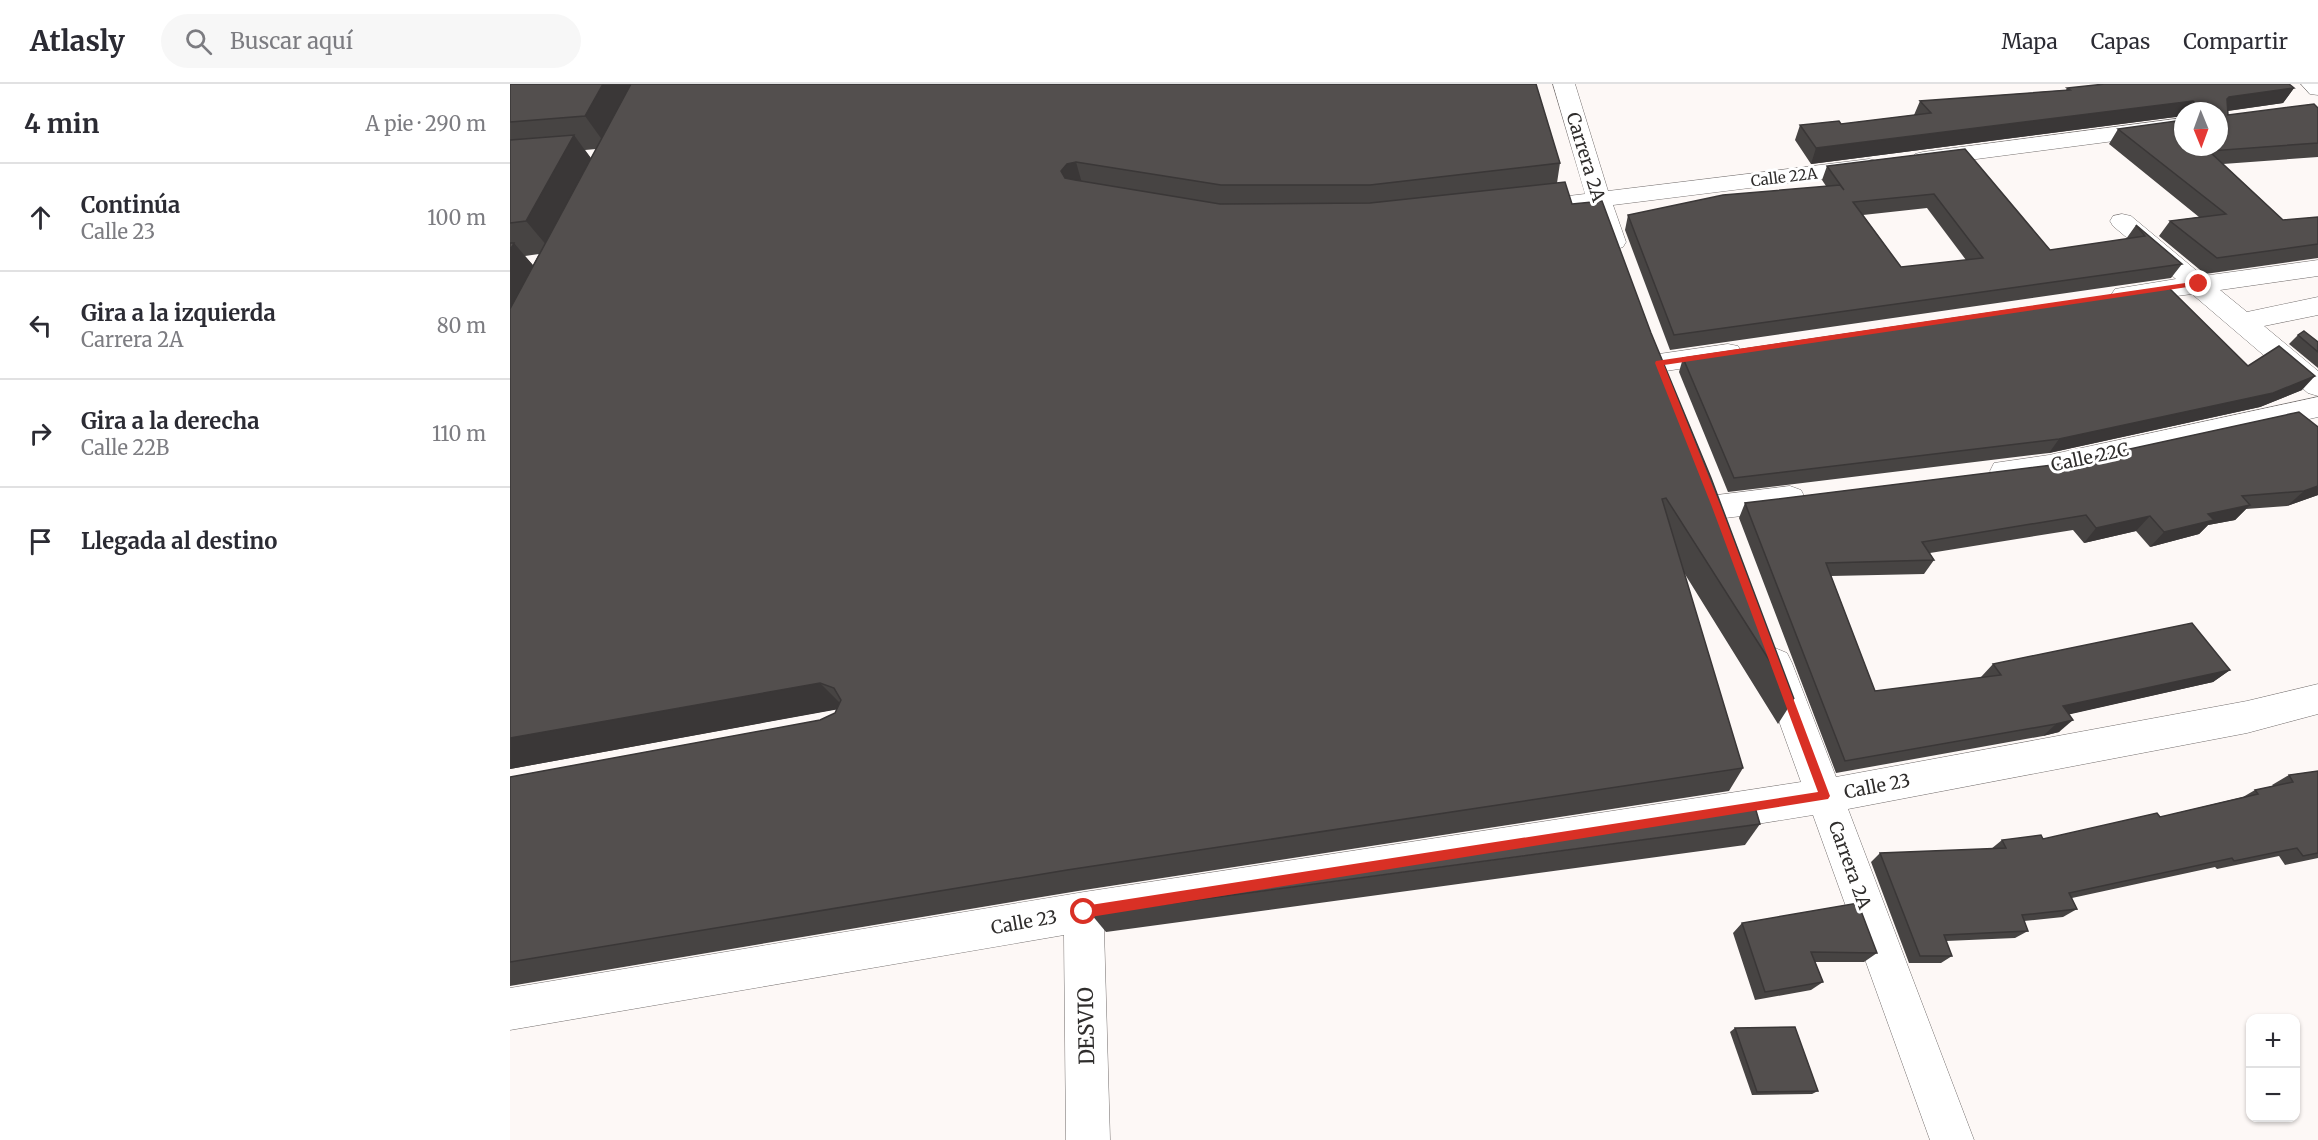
<!DOCTYPE html>
<html lang="es">
<meta charset="utf-8">
<style>
body{margin:0;font-family:Merriweather,serif;background:#f7f7f7;color:#2b2b33}
.controls{position:absolute;right:18px;bottom:18px;display:grid;overflow:hidden;border-radius:12px;box-shadow:0 2px 4px #0004}
.controls button{width:54px;height:54px;display:grid;place-items:center;padding:0;border:0;border-bottom:2px solid #e1e1e2;background:#fff;color:#2b2b33;font:30px sans-serif}
.compass{position:absolute;left:1664px;top:18px;width:54px;height:54px;border-radius:50%;background:#fff;box-shadow:0 2px 4px #0004;rotate:179deg}
.stop{position:absolute;width:18px;height:18px;margin:-14px;border:4px solid #d93025;border-radius:50%;background:#fff}
.stop.end{background:#d93025;border-color:#fff;box-shadow:0 2px 6px #0008}
.list{margin:0;padding:0;list-style:none}
h2{display:flex;justify-content:space-between;align-items:center;height:78px;margin:0;padding:0 24px;font-size:26px}
h2 small{font-size:20px;font-weight:400;color:#7c7c81}
.list li{display:grid;grid-template-columns:39px 1fr auto;gap:18px;align-items:center;box-sizing:border-box;height:108px;padding:0 24px;border-top:2px solid #e1e1e2}
.list b{display:block;font-size:22px;white-space:nowrap}
.list p{margin:0;font-size:20px;white-space:nowrap;color:#7c7c81}
.list em{font-size:20px;font-style:normal;color:#7c7c81}
.icon{flex:none;width:33px;height:33px;fill:none;stroke:currentColor;stroke-width:2;stroke-linecap:round;stroke-linejoin:round}
.map{position:relative;flex:none;width:1808px;height:1056px;overflow:hidden}
header{display:flex;align-items:center;gap:36px;box-sizing:border-box;height:84px;padding:0 30px;background:#fff;border-bottom:2px solid #e1e1e2}
header strong{font-size:28px}
nav{display:flex;gap:33px;margin-inline-start:auto;font-size:21px}
.search{width:420px;height:54px;background:#f7f7f7;display:flex;align-items:center;gap:15px;box-sizing:border-box;padding:0 21px;border-radius:33px;color:#7c7c81;font-size:22px}
main{display:flex}
aside{flex:1;background:#fff}
.map>svg:first-child{display:block}
</style>
<header>
<strong>Atlasly</strong>
<div class="search"><svg class="icon" aria-label="search" viewBox="0 0 24 24"><circle cx="10" cy="10" r="6"/><path d="M15 15l6 6"/></svg>Buscar aquí</div>
<nav><a>Mapa</a><a>Capas</a><a>Compartir</a></nav>
</header>
<main>
<aside>
<h2>4 min<small>A pie · 290 m</small></h2>
<ul class="list">
<li><svg class="icon" aria-label="ahead" viewBox="0 0 24 24"><path d="M12 20V5M6 11l6-6 6 6"/></svg><div><b>Continúa</b><p>Calle 23</p></div><em>100 m</em></li>
<li><svg class="icon" aria-label="left" viewBox="0 0 24 24"><path d="M17 20v-9H6M10 6l-5 5 5 5"/></svg><div><b>Gira a la izquierda</b><p>Carrera 2A</p></div><em>80 m</em></li>
<li><svg class="icon" aria-label="right" viewBox="0 0 24 24"><path d="M7 20v-9h11M14 6l5 5-5 5"/></svg><div><b>Gira a la derecha</b><p>Calle 22B</p></div><em>110 m</em></li>
<li><svg class="icon" aria-label="arrive" viewBox="0 0 24 24"><path d="M6 21V4h12l-3 4 3 4H6"/></svg><div><b>Llegada al destino</b></div></li>
</ul>
</aside>
<div class="map">
<svg width="1808" height="1056" viewBox="0 0 1808 1056">
<rect width="100%" height="100%" fill="#fdf8f6"/>
<g fill="none" stroke-linecap="round" stroke-linejoin="round">
<!-- street casing -->
<g stroke="#746f6e" stroke-width="1">
<g id="street">
<polygon points="1043,0 1065,0 1098,107 1359,75 1367,77 1371,82 1367,87 1359,89 1103,121 1116,158 1113,163 1104,166 1095,163 1080,123 1017,131 1009,129 1005,124 1009,119 1017,117 1075,110"/>
<polygon points="1791,0 1808,0 1808,11 1800,10"/>
<polygon points="1673,34 1673,48 1413,82 1405,80 1402,75 1405,70 1413,68"/>
<polygon points="1612,130 1621,132 1693,192 1808,176 1808,192 1710,206 1737,228 1808,213 1808,231 1754,242 1808,287 1808,312 1798,309 1682,210 1614,219 1605,217 1601,211 1605,205 1666,195 1603,142 1600,137 1603,132"/>
<polygon points="1218,260 1228,262 1232,269 1228,276 1149,288 1139,286 1135,279 1139,272 1149,270"/>
<polygon points="1808,313 1808,333 1539,393 1495,398 1484,395 1480,387 1484,379 1539,371"/>
<polygon points="1280,402 1291,406 1295,414 1291,422 1280,426 1207,435 1196,431 1192,423 1196,415 1207,411"/>
<polygon points="1265,564 1277,569 1282,579 1326,693 1737,617 1808,600 1808,630 1737,649 1338,725 1464,1056 1420,1056 1303,731 594,845 600,1056 556,1056 554,851 0,946 0,904 574,808 1291,698 1248,579 1253,569"/>
</g>
</g>
<!-- street -->
<use href="#street" fill="#fff" fill-rule="evenodd"/>
</g>
<!-- wall -->
<g fill="#474443" fill-rule="evenodd">
<path d="M0,0L1050,79L1047,99L1062,120L1141,249L1284,615L1268,640L1173,487L1233,684L1219,707L574,806L0,902V693L310,636L325,629L327,625L0,685ZM86,65L81,74L75,66ZM29,170L23,181L15,172Z"/>
<polygon points="1557,4 1784,4 1773,19 1718,27 1718,31 1808,24 1808,73 1713,80 1773,136 1808,133 1808,174 1695,190 1649,152 1660,137 1689,133 1599,60 1608,45 1673,63 1709,27 1673,27 1673,32 1301,80 1285,56 1290,41 1331,40 1404,31 1410,17 1556,6"/>
<path d="M1455,65L1540,166L1616,155L1626,141L1672,180L1661,194L1160,266L1115,146L1118,131L1316,102L1312,96L1317,82ZM1417,124L1456,176L1391,183L1353,131Z"/>
<polygon points="1788,251 1808,258 1808,284 1779,260"/>
<polygon points="1173,274 1738,282 1792,306 1750,323 1539,369 1218,408 1169,288"/>
<polygon points="1789,328 1808,411 1777,422 1736,425 1725,436 1698,441 1689,450 1640,463 1626,447 1574,459 1563,446 1420,469 1424,476 1414,490 1321,492 1365,607 1472,594 1471,593 1483,580 1720,586 1703,598 1559,630 1549,648 1533,652 1326,689 1229,434 1235,419 1551,380"/>
<polygon points="1808,687 1808,774 1775,781 1769,772 1707,785 1705,783 1562,814 1567,825 1553,833 1514,837 1518,847 1505,854 1436,857 1442,872 1431,879 1399,879 1361,778 1370,769 1481,765 1492,756 1533,755 1650,733 1733,713 1745,706 1763,702 1762,701 1779,691"/>
<polygon points="1250,740 1235,761 596,848 581,830"/>
<polygon points="1232,839 1367,869 1354,878 1305,878 1313,898 1301,906 1245,916 1223,849"/>
<polygon points="1225,944 1308,1007 1302,1010 1242,1011 1220,948"/>
</g>
<!-- shaded-wall -->
<g fill="#3a3737">
<polygon points="93,0 130,0 98,64 75,32"/>
<polygon points="1784,4 1773,19 1709,28 1719,13"/>
<polygon points="1683,17 1676,27 1673,27 1673,32 1301,80 1306,64"/>
<polygon points="64,51 87,83 43,169 16,137"/>
<polygon points="566,78 575,110 566,112 551,87 557,80"/>
<polygon points="4,159 31,191 0,250 0,166"/>
<polygon points="1805,292 1792,306 1750,323 1539,369 1549,355"/>
<polygon points="1808,402 1808,411 1777,422 1794,407"/>
<polygon points="1740,421 1725,436 1698,441 1689,450 1640,463 1654,448 1698,430"/>
<polygon points="1640,432 1626,447 1574,459 1586,444"/>
<polygon points="1720,586 1703,598 1539,635 1553,622"/>
<polygon points="310,599 335,624 0,685 0,654"/>
<polygon points="1563,636 1549,648 1533,652 1546,640"/>
</g>
<!-- building -->
<g fill="#534f4e" stroke="#3a3737" stroke-width="1.5" fill-rule="evenodd">
<polygon points="0,0 93,0 75,32 0,38"/>
<polygon points="121,0 1026,0 1050,79 860,101 711,101 566,78 557,80 551,87 555,94 565,96 710,120 860,119 1055,98 1062,120 1092,117 1141,249 1201,394 1284,615 1156,414 1152,415 1233,684 557,786 0,878 0,693 310,636 325,629 331,616 324,604 310,599 0,654 0,225"/>
<polygon points="1595,0 1779,0 1784,4 1719,13 1717,15 1718,31 1804,20 1808,24 1808,59 1699,67 1773,136 1808,133 1808,160 1707,174 1660,137 1716,130 1608,45 1673,36 1673,63 1709,63 1709,27 1684,27 1685,19 1683,17 1306,64 1290,41 1329,37 1331,40 1421,29 1410,17 1560,6 1557,4"/>
<polygon points="64,51 16,137 0,139 0,56"/>
<path d="M1455,65L1540,166L1635,152L1626,141L1672,180L1164,251L1118,131L1213,111L1330,101L1334,106L1317,82ZM1424,110L1473,174L1391,183L1343,118Z"/>
<polygon points="0,159 4,159 0,166"/>
<polygon points="1658,203 1738,282 1769,262 1805,292 1763,309 1549,355 1224,394 1173,274"/>
<polygon points="1794,247 1808,258 1808,268 1788,251"/>
<polygon points="1789,328 1808,343 1808,402 1794,407 1732,412 1740,421 1698,430 1704,436 1654,448 1640,432 1586,444 1576,431 1412,458 1424,476 1316,479 1365,607 1491,591 1483,580 1682,539 1720,586 1553,622 1563,636 1546,640 1335,677 1235,419 1551,380"/>
<polygon points="1808,687 1808,769 1793,772 1787,764 1724,777 1722,774 1559,809 1567,825 1512,831 1518,847 1434,851 1442,872 1410,872 1370,769 1496,764 1492,756 1531,751 1533,755 1647,729 1650,733 1748,710 1745,706 1783,698 1779,691"/>
<polygon points="1245,723 1250,740 581,830"/>
<polygon points="1348,819 1367,869 1301,868 1313,898 1255,908 1232,839"/>
<polygon points="1285,943 1308,1007 1247,1008 1225,944"/>
</g>
<!-- route -->
<polygon fill="#d93025" points="1689,197 1691,198 1691,201 1154,281 1211,423 1320,712 1318,715 574,834 570,832 568,828 574,822 1308,708 1202,423 1145,279 1146,277"/>
<g text-anchor="middle" dominant-baseline="central" stroke-width="6" stroke-linejoin="round" paint-order="stroke">
<!-- far-street labels -->
<g font-size="15" fill="#2f2d2c" stroke="#fff">
<text transform="translate(1274 93) rotate(-7)">Calle 22A</text>
</g>
<!-- street labels -->
<g font-size="18" fill="#2f2d2c" stroke="#fff">
<text transform="translate(1076 73) rotate(73)">Carrera 2A</text>
<text transform="translate(1580 373) rotate(-12)">Calle 22C</text>
<text transform="translate(1367 702) rotate(-11)">Calle 23</text>
<text transform="translate(1340 781) rotate(70)">Carrera 2A</text>
<text transform="translate(514 838) rotate(-10)">Calle 23</text>
</g>
<!-- near-street labels -->
<g font-size="21" fill="#2f2d2c" stroke="#fff">
<text transform="translate(576 942) rotate(-91)">DESVIO</text>
</g>
</g>
</svg>
<div class="controls">
<button>+</button>
<button>−</button>
</div>
<svg class="compass" viewBox="-18 -18 36 36"><path d="M0-13l5 13h-10z" fill="#e53935"/><path d="M0 13l5-13h-10z" fill="#7c7c81"/></svg>
<div class="stop" style="left:574px;top:828px"></div>
<div class="stop end" style="left:1689px;top:200px"></div>
</div>
</main>
